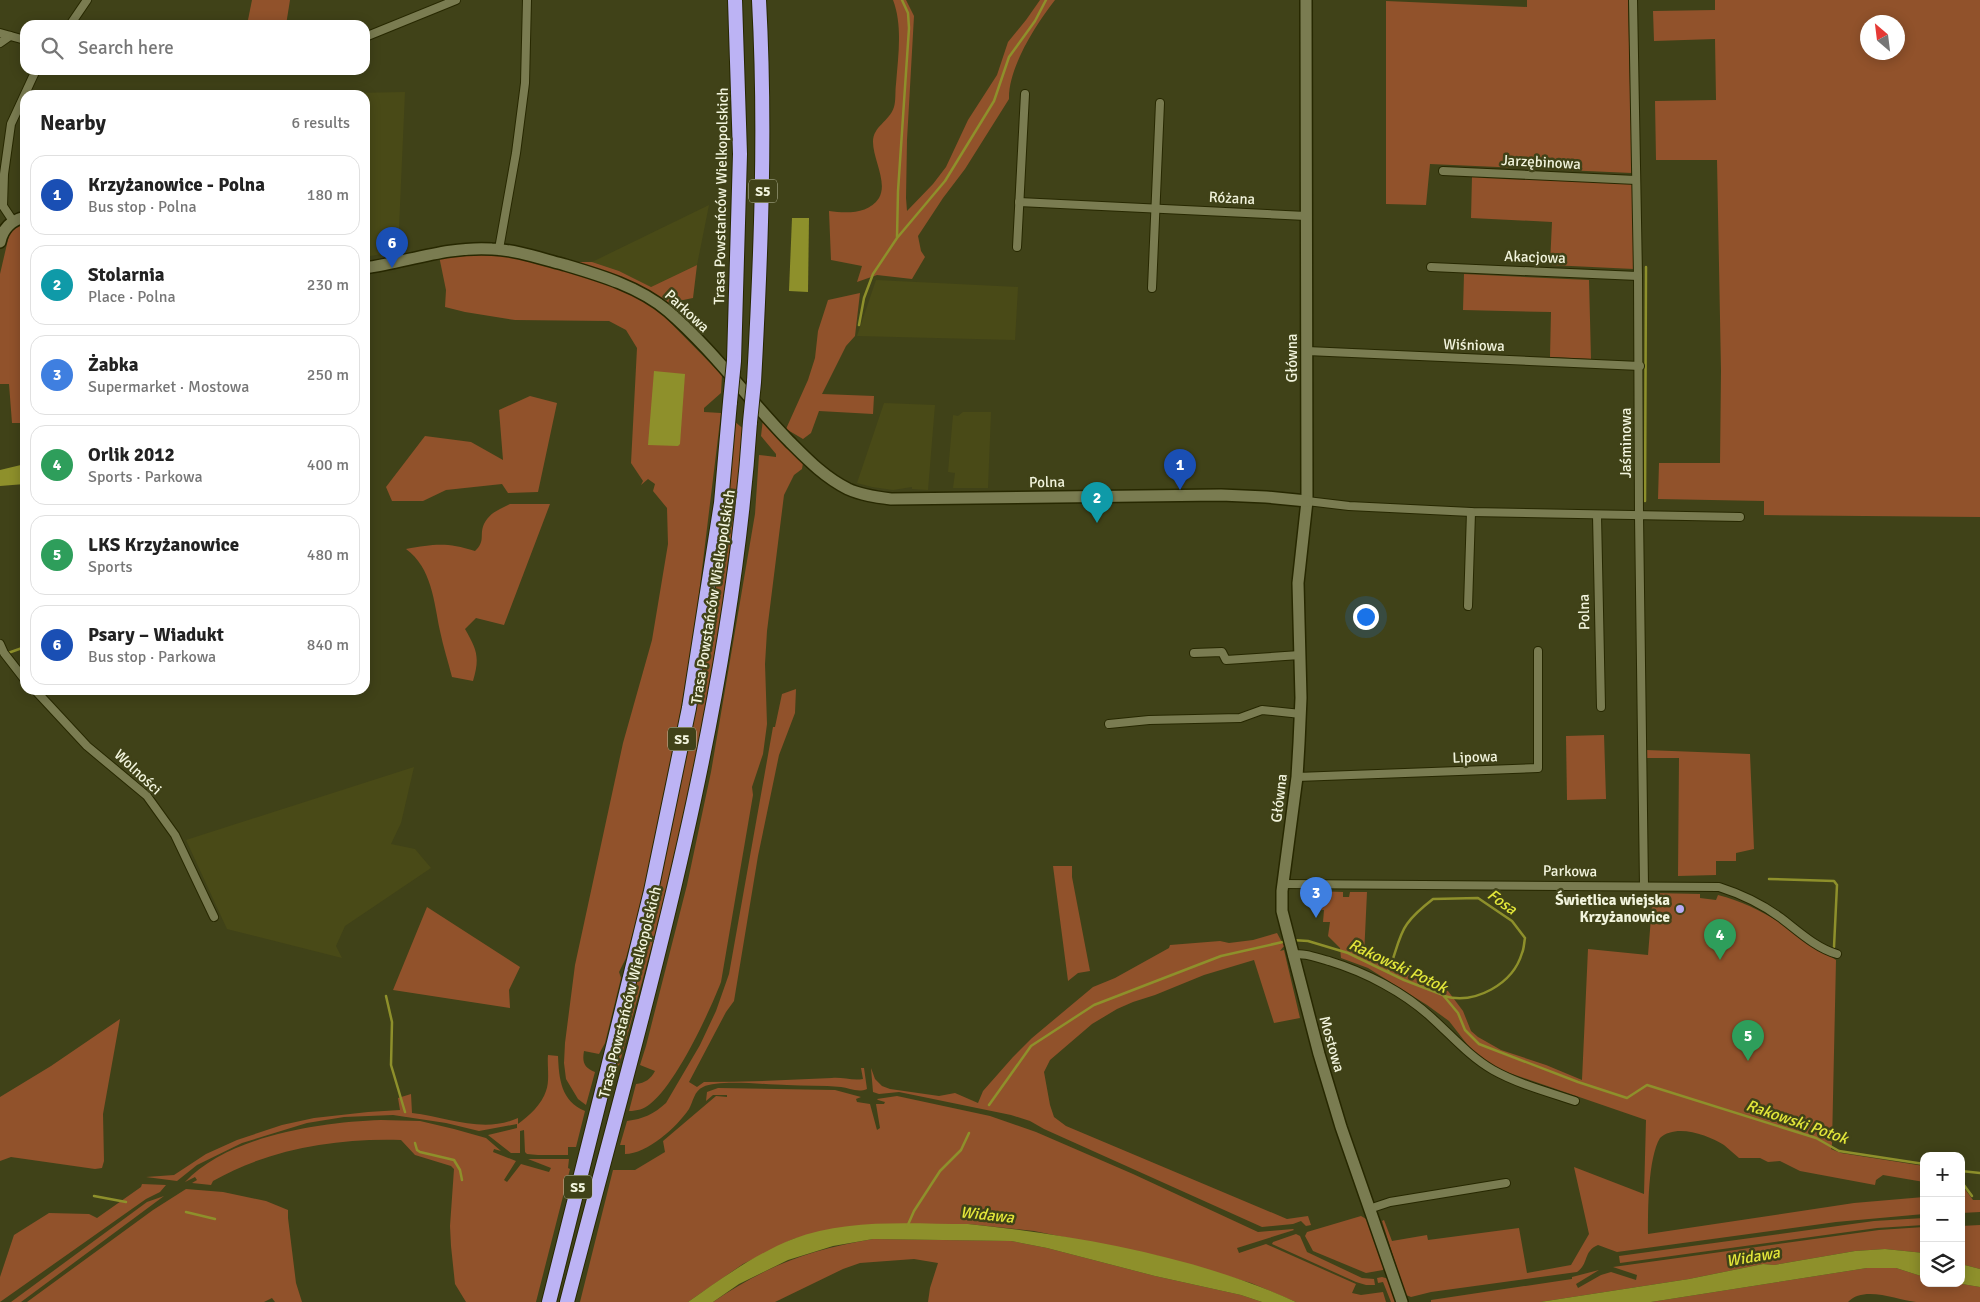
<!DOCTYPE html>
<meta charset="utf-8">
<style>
body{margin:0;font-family:Signika,sans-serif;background:#f2f2f2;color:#222}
.controls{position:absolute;right:15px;bottom:15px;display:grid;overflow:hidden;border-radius:10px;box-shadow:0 2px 12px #0003}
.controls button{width:45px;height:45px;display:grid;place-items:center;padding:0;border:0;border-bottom:1px solid #e0e0e0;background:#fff;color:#222;font:25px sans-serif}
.compass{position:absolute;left:1860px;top:15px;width:45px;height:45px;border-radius:50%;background:#fff;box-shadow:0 2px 12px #0003;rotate:332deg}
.you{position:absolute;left:1365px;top:616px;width:18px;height:18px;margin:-12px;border:4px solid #fff;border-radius:50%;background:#1a73e8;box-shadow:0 0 0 8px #1a73e833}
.badge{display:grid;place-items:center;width:32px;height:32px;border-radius:50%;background:#0f766e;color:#fff;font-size:16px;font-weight:700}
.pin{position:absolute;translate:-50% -41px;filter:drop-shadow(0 1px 2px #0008)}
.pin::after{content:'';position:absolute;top:26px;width:18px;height:15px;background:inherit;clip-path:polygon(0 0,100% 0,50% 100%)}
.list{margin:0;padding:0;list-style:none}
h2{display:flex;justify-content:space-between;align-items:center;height:65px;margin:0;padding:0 20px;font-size:21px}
h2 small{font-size:16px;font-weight:400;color:#767676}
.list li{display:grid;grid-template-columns:32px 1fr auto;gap:15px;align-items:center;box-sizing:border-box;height:80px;margin:0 10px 10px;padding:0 10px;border:1px solid #e0e0e0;border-radius:15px}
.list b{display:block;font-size:19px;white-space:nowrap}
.list p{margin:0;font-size:16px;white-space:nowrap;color:#767676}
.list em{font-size:16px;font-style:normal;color:#767676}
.icon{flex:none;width:28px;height:28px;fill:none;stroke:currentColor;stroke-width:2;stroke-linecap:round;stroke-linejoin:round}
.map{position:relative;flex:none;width:1980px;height:1302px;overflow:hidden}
.search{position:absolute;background:#fff;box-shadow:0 2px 12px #0003;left:20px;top:20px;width:350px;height:55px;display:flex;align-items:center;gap:12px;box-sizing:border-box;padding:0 18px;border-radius:15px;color:#767676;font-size:19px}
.panel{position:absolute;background:#fff;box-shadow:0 2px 12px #0003;left:20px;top:90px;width:350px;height:605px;border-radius:15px}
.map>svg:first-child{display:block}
</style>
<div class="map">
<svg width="1980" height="1302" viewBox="0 0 1980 1302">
<rect width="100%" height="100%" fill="#404218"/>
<!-- built -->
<g fill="#494a17">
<polygon points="405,92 398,251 365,257 365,95 355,95 355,93"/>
<polygon points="709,205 697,265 651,287 619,271 592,262"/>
<polygon points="876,280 1018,287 1015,340 857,336"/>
<polygon points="884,403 935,405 928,490 912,489 912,487 893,490 872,487 857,483"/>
<polygon points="963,412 991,412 988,488 953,488 955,473 948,472 953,415 958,416"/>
<polygon points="414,767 401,823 391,844 415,849 431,868 345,926 336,946 342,958 227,929 186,840"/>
</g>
<!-- green -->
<g fill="#91522b" fill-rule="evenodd">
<polygon points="252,0 290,0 286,25 247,25"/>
<path d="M893,0H906L914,16L907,140L906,198L907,211L933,184L946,167L968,120L997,75L1008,42L1026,20L1040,0H1055C1036,24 1008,68 1009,99L965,169L943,198L918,236L921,251L925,257L912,279L877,275L857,282L862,266L831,260L829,211C845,213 868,215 879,198C888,183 873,159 873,142C873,126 889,122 894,107C896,101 895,91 896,84C898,57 903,26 893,0Z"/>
<polygon points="1527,0 1628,0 1632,173 1430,164 1426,205 1386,204 1386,1 1527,7"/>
<path d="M1715,0H1980V517L1764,515V501L1658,499L1659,463H1720L1721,371L1717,160H1656L1655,101L1716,100L1715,39L1654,41L1653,11L1715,10ZM1898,22V52H1868V22Z"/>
<polygon points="1472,176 1632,183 1634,269 1550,265 1552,222 1471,218"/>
<polygon points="25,223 25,423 12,423 9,384 0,384 0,274 10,231 16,227"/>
<path d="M471,246L572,262H592L619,271L651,287L697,265L693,298L654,306L722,375L721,393L704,408V412L721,413L695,627L684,692L667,784L643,896L626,958L619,972L621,978L605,1043L599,1054L584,1051C582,1062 584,1068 595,1072L586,1105L578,1099L566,1079L564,1063L565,1043L575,965L623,743L652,640L668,544L667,508L653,491L655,484L648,479L641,485L643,481L631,463L637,348L626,330L609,321L515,320L465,312L445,307L446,290L438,251Z"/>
<polygon points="1464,274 1589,280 1591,359 1550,357 1551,312 1463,310"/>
<polygon points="860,293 855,336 846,346 822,394 874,396 873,414 819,411 811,433 803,439 786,429 808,380 815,358 818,331 828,300"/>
<polygon points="530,396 557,403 538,492 508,493 502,484 446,490 423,501 392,501 386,487 425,436 471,442 503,460 499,410"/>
<path d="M763,419L803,463L802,469L794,475L784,495L767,631L765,664L767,724L763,754L752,787L753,795L721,982C709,1013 676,1084 650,1104C644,1109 637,1111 629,1111L636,1084C645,1083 651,1079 655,1071L640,1065L646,1046L687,885L711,772L755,514L759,455L776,457V454L761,436Z"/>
<path d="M734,421L746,431C733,536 721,640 700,744C679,853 648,959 619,1066H617L662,874L710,625L722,538Z"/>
<path d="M510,504H550L504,625L476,618L465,629C477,650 480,657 473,681L452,677C448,661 443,646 440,631C434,602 432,568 406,549C434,544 447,542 475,551C486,541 479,535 484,524C489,513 500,509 510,504Z"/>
<path d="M796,689L795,713L779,755L758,856L734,1001L726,1012L689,1082L697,1087L704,1082C747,1082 789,1080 832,1078C842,1077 853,1081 863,1079L861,1068H864L867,1089C858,1093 849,1088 841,1087C823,1085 805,1086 787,1085C767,1085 719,1079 703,1087C694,1091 693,1102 689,1109C677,1127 647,1154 625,1154V1145H620L627,1121C643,1119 654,1114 666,1103L700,1045L716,1011L729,974L773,727H775L782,694Z"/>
<polygon points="1604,735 1606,799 1567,800 1566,736"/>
<polygon points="1646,750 1750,754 1754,849 1736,853 1736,861 1716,861 1716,875 1678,876 1679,758 1646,758"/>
<polygon points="1072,866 1072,877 1090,971 1078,973 1068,981 1053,866"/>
<path d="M1314,891L1343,892V897H1349L1350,892H1367L1364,956L1448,991L1463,1011L1471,1031L1478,1037L1501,1050L1546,1065L1582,1080L1588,949L1648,955L1653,893L1700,894V898L1716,900L1718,895C1762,906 1799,935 1836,960L1832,1144L1831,1149L1841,1153L1924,1166V1182L1883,1175L1876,1180L1875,1185L1800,1171L1780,1161L1768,1162L1760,1158H1739C1734,1154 1729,1149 1724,1145C1708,1135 1676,1123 1660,1138C1648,1158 1648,1209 1648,1234L1854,1203L1924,1197V1214L1836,1222L1617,1252L1598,1245C1583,1251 1589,1264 1577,1272L1431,1292L1411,1297L1406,1295L1404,1290L1382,1221L1384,1220L1392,1241L1427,1235L1428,1240L1519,1228L1527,1273L1571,1265L1589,1234L1574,1167L1644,1194L1646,1120L1495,1068L1470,1048L1449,1021L1427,1005L1368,968L1341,958L1340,948L1328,936L1330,922H1323L1324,910L1312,909L1316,895Z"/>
<polygon points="427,907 520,967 509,990 510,1008 393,990"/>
<polygon points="1277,933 1284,946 1280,951 1284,950 1300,1018 1274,1023 1254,960 1204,975 1155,995 1133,1002 1117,1009 1092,1024 1050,1060 1044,1072 1050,1105 1054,1117 1066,1126 1287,1219 1308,1216 1311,1225 1306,1226 1301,1221 1293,1224 1262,1227 1044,1129 1030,1121 1011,1115 899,1092 879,1094 873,1092 871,1068 875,1079 882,1086 890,1089 939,1096 955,1093 978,1103 983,1091 1013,1057 1032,1038 1093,987 1115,978 1169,948 1170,945 1220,941 1229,943 1253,940"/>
<polygon points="120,1019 103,1114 104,1161 102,1168 95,1169 11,1157 0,1161 0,1097 51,1066"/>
<path d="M548,1055L558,1056C559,1079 561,1101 585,1111L576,1147H568V1155H538L527,1154L525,1152L524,1130L520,1131V1153H511L488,1135L517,1128V1124L479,1131L446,1123L393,1115L344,1117L307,1123L242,1143L197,1165L177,1181L146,1177L174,1175L206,1154L237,1140L282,1125L314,1118L368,1112L400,1110L398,1098L411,1094L412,1113C448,1117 483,1134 518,1118V1124C529,1116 542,1104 546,1091C550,1081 547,1065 548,1055Z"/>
<polygon points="718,1088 835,1090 861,1097 856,1099 857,1102 870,1104 877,1130 880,1128 876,1104 884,1104 885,1102 878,1100 877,1099 897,1096 990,1116 1036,1132 1133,1174 1258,1232 1293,1229 1294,1230 1237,1248 1239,1253 1266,1244 1356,1284 1352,1293 1361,1295 1383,1292 1386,1302 1296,1302 1251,1283 1158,1256 1034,1231 968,1224 877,1225 845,1227 793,1239 743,1264 688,1302 580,1302 613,1170 635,1170 665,1152 663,1141 716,1096 727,1097 727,1095 713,1095 706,1101 707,1092"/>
<path d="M381,1120L420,1121L454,1129L486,1138L501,1151L494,1149L493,1152L516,1161L504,1180L507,1182L521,1164L549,1172L551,1168L528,1159H569L568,1168L570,1169L536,1302H466L455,1284L451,1246L450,1226L454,1169L451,1166L415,1155L401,1140C336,1138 269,1149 213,1181L211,1185L192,1183L197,1180L195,1177L185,1182C228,1136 320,1122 381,1120Z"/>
<polygon points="142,1184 166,1185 160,1192 146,1199 0,1302 0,1277 14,1235 49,1213 89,1214 97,1218 141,1187"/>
<polygon points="1961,1184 1973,1200 1980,1200 1980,1212 1961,1213"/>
<polygon points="186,1189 223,1192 266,1201 288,1210 288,1218 296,1283 302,1302 275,1302 272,1298 264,1302 27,1302 153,1210"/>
<polygon points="164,1196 21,1302 11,1302 147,1202"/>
<polygon points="1361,1216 1368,1220 1384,1265 1383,1270 1366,1273 1313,1251 1305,1236 1307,1232"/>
<polygon points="1924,1218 1924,1225 1877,1228 1620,1263 1619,1256 1874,1221"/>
<polygon points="1980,1225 1980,1269 1961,1264 1961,1226"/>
<polygon points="1924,1227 1924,1253 1885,1249 1855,1251 1774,1265 1763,1264 1689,1279 1540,1302 1431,1302 1431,1300 1572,1279 1572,1277 1599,1270 1576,1284 1578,1288 1601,1275 1611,1272 1636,1280 1637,1275 1613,1267 1879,1230"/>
<polygon points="1296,1234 1300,1236 1307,1252 1362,1278 1374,1279 1375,1285 1366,1285 1356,1282 1272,1244 1273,1242"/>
<path d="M873,1239L1011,1241L1047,1248L1155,1276L1241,1295L1262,1302H928L930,1288L938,1263L914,1259L860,1263L843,1269L775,1302H713C765,1266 812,1249 873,1239Z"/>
<path d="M1867,1268H1896L1924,1277V1283H1956L1980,1287V1302C1959,1302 1937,1302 1916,1302C1897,1300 1864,1285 1848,1302H1651Z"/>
<polygon points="1382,1277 1389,1279 1398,1302 1391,1302 1383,1282 1378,1283 1377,1278"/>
</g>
<!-- water -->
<g fill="#8e902b">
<polygon points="792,218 809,218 808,292 789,291"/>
<polygon points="654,371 685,374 680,444 678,446 648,445"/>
<polygon points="25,464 25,484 0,486 0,470"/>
<path d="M968,1224C1075,1235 1199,1257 1296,1302H1262L1241,1295L1155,1276L1047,1248L1011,1241L873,1239L833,1246L788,1260L739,1284L713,1302H688C721,1279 755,1254 793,1239C847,1218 911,1224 968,1224Z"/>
<polygon points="1885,1249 1924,1253 1924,1277 1896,1268 1867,1268 1651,1302 1540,1302 1689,1279 1763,1264 1774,1265 1855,1251"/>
<polygon points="1961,1264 1980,1269 1980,1287 1956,1283 1961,1283"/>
</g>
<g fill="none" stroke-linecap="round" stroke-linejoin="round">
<!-- stream -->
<g stroke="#8e902b" stroke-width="2.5">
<polyline points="897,237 898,191 909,28 908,13 902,0"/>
<polyline points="859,325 864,298 873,274 897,238 945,181 994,101 1009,57 1035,21 1046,0"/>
<polyline points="1645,501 1646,267"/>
<polyline points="8,653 25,647"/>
<polyline points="1769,879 1834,881 1837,885 1834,947"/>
<polyline points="1292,940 1308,941 1348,953 1404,980 1443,995 1458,1013 1465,1030 1479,1044 1578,1082 1627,1098 1647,1085 1816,1138 1839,1151 1924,1164"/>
<path d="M1388,972C1395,957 1398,936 1407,924C1414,914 1424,906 1433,899L1478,898L1512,921L1525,938C1524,943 1524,949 1522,953C1513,984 1475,1005 1444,996"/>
<polyline points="386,996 392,1022 391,1065 405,1112"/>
<polyline points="989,1105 1031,1046 1094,1005 1221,956 1287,941"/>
<polyline points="415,1143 417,1150 420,1152 454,1160 460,1170 462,1180"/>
<polyline points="1961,1171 1980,1173"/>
<polyline points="1961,1181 1972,1196"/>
<polyline points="94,1196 126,1202"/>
<polyline points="186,1212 215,1219"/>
<polyline points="907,1227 914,1211 940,1171 961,1150 969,1133"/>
</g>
<!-- street casing -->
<g stroke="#272800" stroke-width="10">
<g id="street">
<polyline points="1633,0 1638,276 1639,516 1644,886"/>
<polyline points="70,25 87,0"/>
<polyline points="0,33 25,40"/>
<polyline points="365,37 456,0"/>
<polyline points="0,43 10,36"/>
<polyline points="1443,171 1636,180"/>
<polyline points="1019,202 1306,216"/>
<polyline points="13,221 3,206 4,174 11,124 36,70"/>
<polyline points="1017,247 1025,94"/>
<polyline points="499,249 516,153 525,83 527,0"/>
<polyline points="1431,267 1638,276"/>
<polyline points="1152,288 1160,103"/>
<polyline points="1307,351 1640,366"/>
<polyline points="1307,501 1349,506 1471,512 1740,517"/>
<polyline points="1597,515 1601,707"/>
<polyline points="1468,606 1471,512"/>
<polyline points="0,644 4,653 25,680"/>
<polyline points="1194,653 1222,652 1226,660 1300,655"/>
<polyline points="35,690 87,746 147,796 175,835 214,917"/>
<polyline points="1109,724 1149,720 1240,718 1262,710 1301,714"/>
<polyline points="1297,777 1538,768 1538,651"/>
<path d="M1283,884L1719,887C1741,894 1762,904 1781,918C1798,931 1816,948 1837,954"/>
<path d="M1292,955C1304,952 1317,958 1329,961C1365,972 1404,992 1432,1018C1452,1036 1470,1057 1493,1070C1518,1084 1548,1092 1575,1101"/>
<polyline points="1369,1209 1390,1202 1506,1183"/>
</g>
</g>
<!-- secondary casing -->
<g stroke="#272800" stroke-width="14">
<g id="secondary">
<polyline points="1306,0 1307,501 1298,583 1301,698 1299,743 1297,777 1282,891 1282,911 1319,1054 1341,1127 1402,1302"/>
<path d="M0,242C3,228 12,220 25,217"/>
<path d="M365,268C407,262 449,246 492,249C516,250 539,258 562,264C599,275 638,286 668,311C713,350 748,399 789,441C807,459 824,477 848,489C861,495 876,497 891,499L1221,495L1266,497L1307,501"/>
</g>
</g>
<!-- highway casing -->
<g stroke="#272800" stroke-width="16">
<g id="highway">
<polyline points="734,361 740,154 735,0"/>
<path d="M754,382C761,255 766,128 759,0"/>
<polyline points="549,1302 607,1071 651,891 689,708 721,503 730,402"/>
<path d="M567,1302C642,1013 730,722 750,422"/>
</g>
</g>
<!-- street -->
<use href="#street" stroke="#7a7c51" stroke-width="8"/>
<!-- secondary -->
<use href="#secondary" stroke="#7a7c51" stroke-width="11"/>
<!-- highway -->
<use href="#highway" stroke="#bcb3f4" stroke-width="14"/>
<!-- highway-bridge casing -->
<g stroke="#272800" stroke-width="16" stroke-linecap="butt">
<g id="highway-bridge">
<polyline points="730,402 734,361"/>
<polyline points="750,422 754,382"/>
</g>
</g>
<!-- highway-bridge -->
<use href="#highway-bridge" stroke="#bcb3f4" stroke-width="14"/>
</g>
<!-- markers -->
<circle fill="#b7abf8" stroke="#404218" stroke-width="2" cx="1680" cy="909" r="5"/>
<g text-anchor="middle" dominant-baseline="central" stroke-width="5" stroke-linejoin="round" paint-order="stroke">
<!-- shield labels -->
<g fill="#404218" stroke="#bdbfa2" stroke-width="1">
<rect x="749" y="179.5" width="28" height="23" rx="4"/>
<rect x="668" y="727.5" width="28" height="23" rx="4"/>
<rect x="564" y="1175.5" width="28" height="23" rx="4"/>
</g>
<g font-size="14" font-weight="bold" fill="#f2f4dd">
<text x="763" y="191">S5</text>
<text x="682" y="739">S5</text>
<text x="578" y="1187">S5</text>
</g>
<!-- street labels -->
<g font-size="15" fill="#f2f4dd" stroke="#404218">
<text transform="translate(1541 162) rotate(3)">Jarzębinowa</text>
<text transform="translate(721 196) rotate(-89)">Trasa Powstańców Wielkopolskich</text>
<text transform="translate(1232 198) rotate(3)">Różana</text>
<text transform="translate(1535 257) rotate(2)">Akacjowa</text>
<text transform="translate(687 311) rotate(43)">Parkowa</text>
<text transform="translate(1474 345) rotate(2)">Wiśniowa</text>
<text transform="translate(1292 358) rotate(-90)">Główna</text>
<text transform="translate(1626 443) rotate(-90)">Jaśminowa</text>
<text transform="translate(1047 482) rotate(-1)">Polna</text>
<text transform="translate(713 597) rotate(-81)">Trasa Powstańców Wielkopolskich</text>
<text transform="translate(1584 612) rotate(-91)">Polna</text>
<text transform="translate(1475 757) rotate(-2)">Lipowa</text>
<text transform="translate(138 772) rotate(43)">Wolności</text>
<text transform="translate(1279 798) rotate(-83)">Główna</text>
<text transform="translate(1570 871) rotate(1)">Parkowa</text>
<text transform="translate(630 992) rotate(-76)">Trasa Powstańców Wielkopolskich</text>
<text transform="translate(1332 1044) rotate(74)">Mostowa</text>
</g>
<!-- poi labels -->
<g font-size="15" font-weight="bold" fill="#f2f4dd" stroke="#404218" text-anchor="end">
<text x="1670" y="900">Świetlica wiejska<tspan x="1670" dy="17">Krzyżanowice</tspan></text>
</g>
<!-- water labels -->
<g font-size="16" font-style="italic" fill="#e3e73a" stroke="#404218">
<text transform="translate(1502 902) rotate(35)">Fosa</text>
<text transform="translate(1398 966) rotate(25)">Rakowski Potok</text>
<text transform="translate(1797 1122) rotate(19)">Rakowski Potok</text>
<text transform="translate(987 1215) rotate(6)">Widawa</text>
<text transform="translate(1753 1257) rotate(-10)">Widawa</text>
</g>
</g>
</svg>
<div class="controls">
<button>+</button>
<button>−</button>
<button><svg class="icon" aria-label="layers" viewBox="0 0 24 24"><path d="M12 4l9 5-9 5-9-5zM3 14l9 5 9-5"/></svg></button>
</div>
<svg class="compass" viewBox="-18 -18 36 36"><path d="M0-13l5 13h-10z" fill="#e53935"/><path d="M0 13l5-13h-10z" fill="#767676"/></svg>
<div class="you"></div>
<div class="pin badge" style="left:1180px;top:490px;background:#1a4fb4">1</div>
<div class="pin badge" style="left:1097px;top:523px;background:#0f9aa8">2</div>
<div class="pin badge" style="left:1316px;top:918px;background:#3f7fe0">3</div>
<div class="pin badge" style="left:1720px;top:960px;background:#2e9e5b">4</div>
<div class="pin badge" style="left:1748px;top:1061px;background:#2e9e5b">5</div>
<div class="pin badge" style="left:392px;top:268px;background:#1a4fb4">6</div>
<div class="search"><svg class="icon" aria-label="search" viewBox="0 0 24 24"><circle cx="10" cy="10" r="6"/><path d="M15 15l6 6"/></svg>Search here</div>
<section class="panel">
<h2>Nearby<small>6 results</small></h2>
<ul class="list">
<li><span class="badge" style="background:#1a4fb4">1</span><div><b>Krzyżanowice - Polna</b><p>Bus stop · Polna</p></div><em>180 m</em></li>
<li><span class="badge" style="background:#0f9aa8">2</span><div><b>Stolarnia</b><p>Place · Polna</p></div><em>230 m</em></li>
<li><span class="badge" style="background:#3f7fe0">3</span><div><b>Żabka</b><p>Supermarket · Mostowa</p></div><em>250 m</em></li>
<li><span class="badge" style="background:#2e9e5b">4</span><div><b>Orlik 2012</b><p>Sports · Parkowa</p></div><em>400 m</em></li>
<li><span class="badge" style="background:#2e9e5b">5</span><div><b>LKS Krzyżanowice</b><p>Sports</p></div><em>480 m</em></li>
<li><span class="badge" style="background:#1a4fb4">6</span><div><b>Psary – Wiadukt</b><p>Bus stop · Parkowa</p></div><em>840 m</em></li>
</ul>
</section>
</div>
